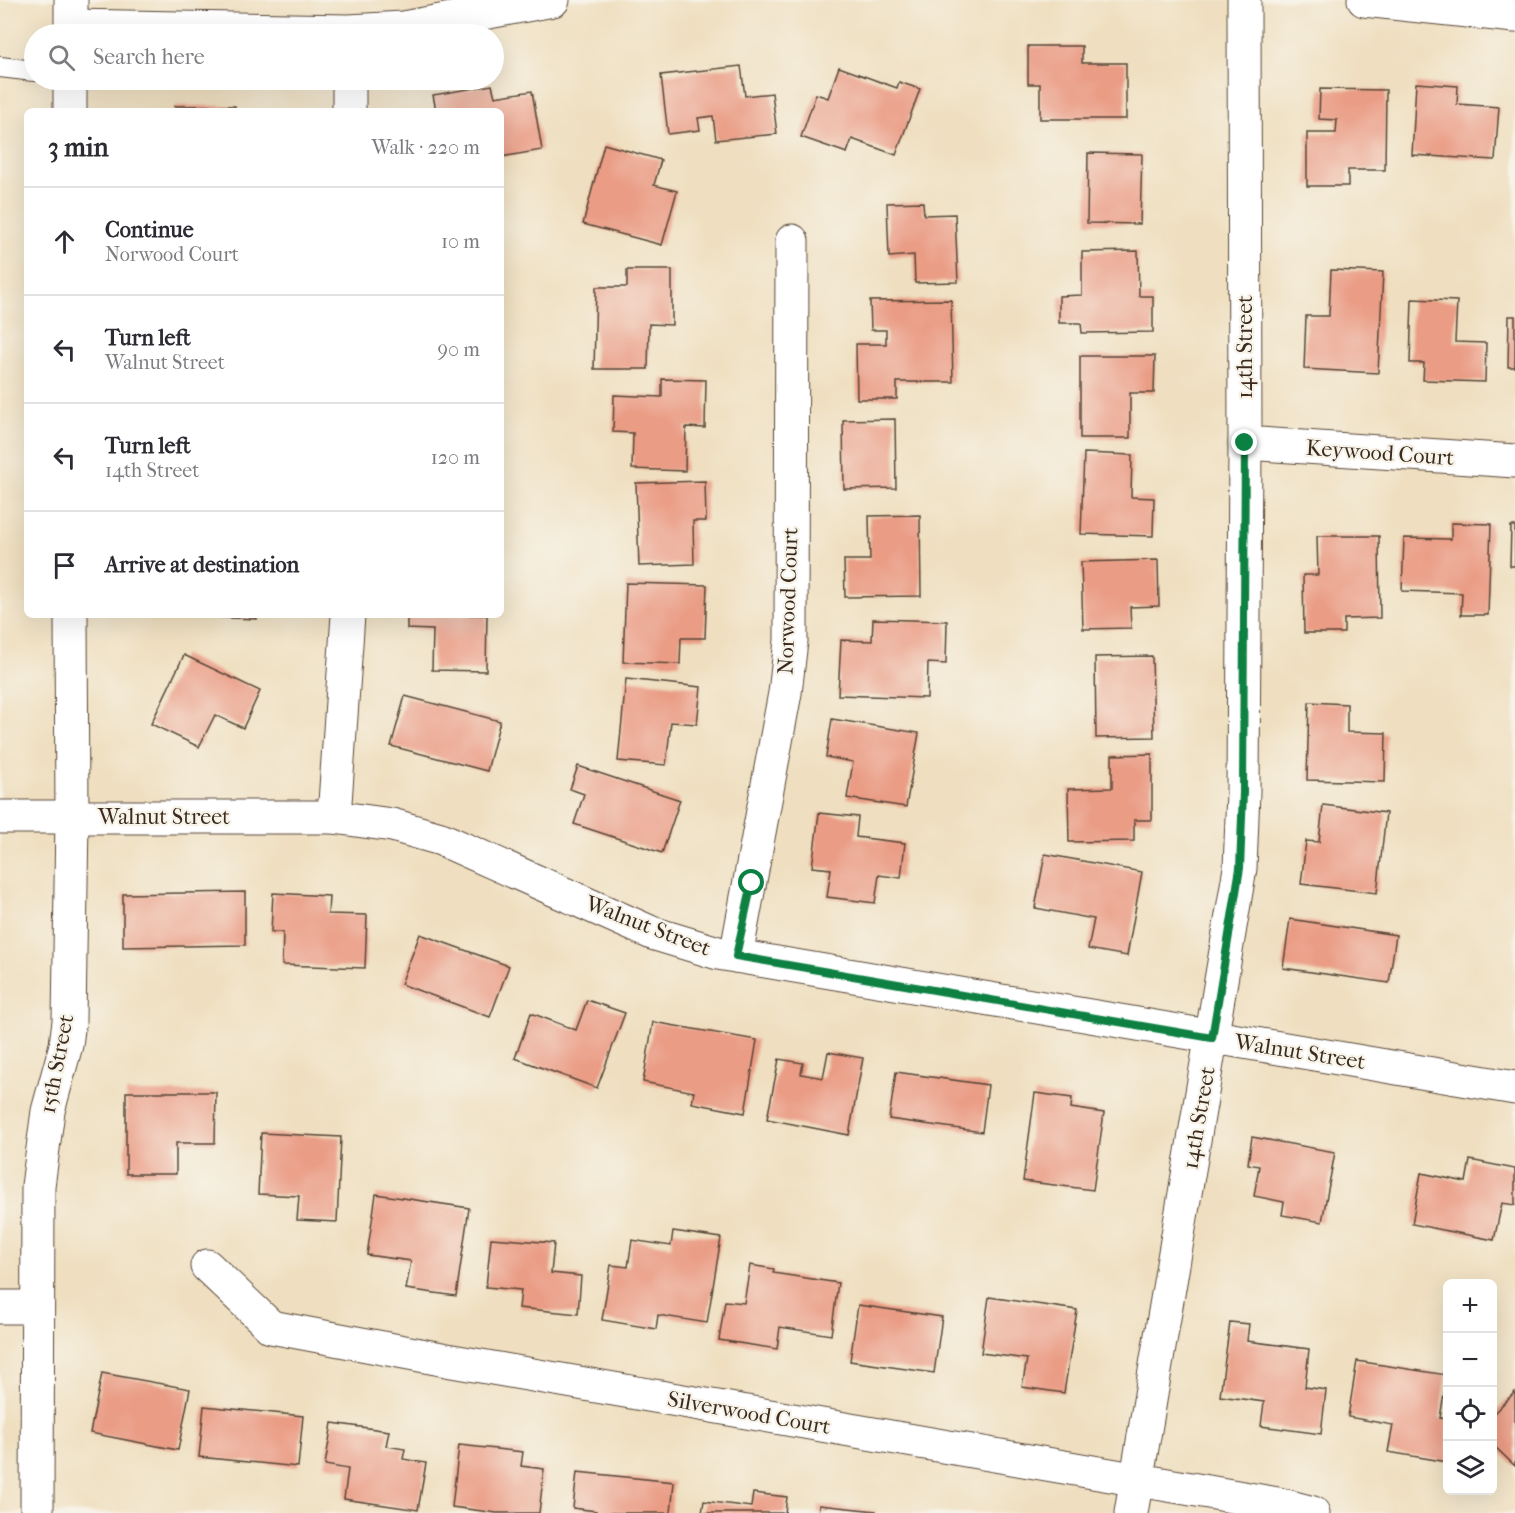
<!DOCTYPE html>
<meta charset="utf-8">
<style>
body{margin:0;font-family:"IM FELL French Canon",serif;background:#f7f7f7;color:#2b2b33}
.controls{position:absolute;right:18px;bottom:18px;display:grid;overflow:hidden;border-radius:9px;box-shadow:0 6px 24px #0002}
.controls button{width:54px;height:54px;display:grid;place-items:center;padding:0;border:0;border-bottom:2px solid #e1e1e2;background:#fff;color:#2b2b33;font:30px sans-serif}
.stop{position:absolute;width:18px;height:18px;margin:-14px;border:4px solid #0b8043;border-radius:50%;background:#fff}
.stop.end{background:#0b8043;border-color:#fff;box-shadow:0 2px 6px #0008}
.list{margin:0;padding:0;list-style:none}
h2{display:flex;justify-content:space-between;align-items:center;height:78px;margin:0;padding:0 24px;font-size:26px}
h2 small{font-size:20px;font-weight:400;color:#7c7c81}
.list li{display:grid;grid-template-columns:39px 1fr auto;gap:18px;align-items:center;box-sizing:border-box;height:108px;padding:0 24px;border-top:2px solid #e1e1e2}
.list b{display:block;font-size:22px;white-space:nowrap}
.list p{margin:0;font-size:20px;white-space:nowrap;color:#7c7c81}
.list em{font-size:20px;font-style:normal;color:#7c7c81}
.icon{flex:none;width:33px;height:33px;fill:none;stroke:currentColor;stroke-width:2;stroke-linecap:round;stroke-linejoin:round}
.map{position:relative;flex:none;width:1515px;height:1513px;overflow:hidden}
.search{position:absolute;background:#fff;box-shadow:0 6px 24px #0002;left:24px;top:24px;width:480px;height:66px;display:flex;align-items:center;gap:15px;box-sizing:border-box;padding:0 21px;border-radius:33px;color:#7c7c81;font-size:22px}
.panel{position:absolute;background:#fff;box-shadow:0 6px 24px #0002;left:24px;top:108px;width:480px;height:510px;border-radius:9px}
.map>svg:first-child{display:block}
</style>
<div class="map">
<svg width="1515" height="1513" viewBox="0 0 1515 1513">
<rect width="100%" height="100%" fill="#f7f3e8"/>
<filter id="ink" filterUnits="userSpaceOnUse"><feTurbulence type="fractalNoise" baseFrequency=".0167" numOctaves="2"/><feDisplacementMap in="SourceGraphic" scale="12" xChannelSelector="R" yChannelSelector="G"/><feConvolveMatrix kernelMatrix="1 2 1 2 8 2 1 2 1" color-interpolation-filters="sRGB"/></filter>
<filter id="wash" filterUnits="userSpaceOnUse"><feTurbulence type="fractalNoise" baseFrequency=".008" numOctaves="4" result="noise"/><feDisplacementMap in="SourceGraphic" scale="24" xChannelSelector="R" yChannelSelector="G"/><feGaussianBlur stdDeviation="1.35" result="paint"/><feColorMatrix in="noise" values="0 0 0 0 0 0 0 0 0 0 0 0 0 0 0 0 0 1.4 0 .05"/><feComposite in="paint" operator="in"/></filter>
<g filter="url(#wash)">
<rect width="100%" height="100%" fill="#efdfc0"/>
<g id="blocks">
<!-- building -->
<g fill="#ea9c85">
<polygon points="1028,46 1082,46 1082,63 1126,63 1126,119 1040,119 1040,84 1028,84"/>
<polygon points="741,66 745,96 772,93 777,134 716,140 713,116 698,118 700,130 668,134 661,75"/>
<polygon points="839,67 897,88 899,82 920,89 896,155 852,139 847,153 801,137 816,94 828,98"/>
<polygon points="1416,83 1458,86 1457,104 1499,107 1495,160 1412,155"/>
<polygon points="492,85 495,97 532,91 542,150 501,157 501,111 436,111 433,95"/>
<polygon points="1320,89 1386,90 1385,170 1348,170 1348,186 1307,186 1307,133 1336,133 1337,120 1319,119"/>
<rect x="175" y="106" width="60" height="5"/>
<polygon points="604,144 661,160 654,185 677,191 662,245 583,224"/>
<polygon points="1088,153 1142,154 1140,224 1087,223"/>
<polygon points="923,202 924,215 955,214 958,282 915,283 914,255 889,257 887,203"/>
<polygon points="1138,251 1139,296 1153,296 1153,332 1082,333 1081,323 1059,323 1059,296 1082,295 1082,252"/>
<polygon points="627,270 672,270 672,325 649,324 648,369 594,369 596,287 627,287"/>
<polygon points="1331,270 1383,272 1378,373 1304,369 1306,316 1329,316"/>
<polygon points="1412,299 1457,301 1455,342 1486,343 1485,382 1423,380 1424,363 1410,363"/>
<polygon points="951,300 953,382 897,382 897,399 857,399 856,344 886,344 886,330 871,330 870,301"/>
<polygon points="1509,316 1515,316 1515,367 1508,367"/>
<polygon points="1080,356 1155,356 1154,393 1130,393 1130,438 1080,438"/>
<polygon points="662,379 706,380 705,428 686,427 685,471 632,469 633,433 613,432 614,395 662,397"/>
<polygon points="895,419 896,488 844,489 843,420"/>
<polygon points="1084,453 1132,455 1131,497 1154,498 1153,536 1081,534"/>
<polygon points="705,481 706,521 693,521 694,564 639,566 636,483"/>
<polygon points="920,515 921,596 845,597 844,560 870,560 869,516"/>
<polygon points="1451,523 1491,524 1488,615 1461,615 1462,593 1402,591 1404,538 1451,539"/>
<polygon points="1511,526 1515,526 1515,566 1510,566"/>
<polygon points="1317,536 1379,536 1380,618 1344,619 1344,633 1304,633 1303,575 1318,575"/>
<polygon points="1158,560 1159,606 1130,607 1131,628 1083,629 1081,562"/>
<polygon points="626,583 707,585 705,638 681,638 680,664 623,662"/>
<polygon points="206,615 257,615 257,619 206,617"/>
<polygon points="407,615 487,615 486,671 432,670 433,630 407,629"/>
<polygon points="873,619 947,621 946,664 928,663 927,698 838,695 841,640 872,641"/>
<polygon points="184,655 260,691 243,728 215,715 199,747 151,724"/>
<polygon points="1152,656 1154,737 1096,738 1095,657"/>
<polygon points="626,679 701,687 697,724 671,722 666,765 618,761"/>
<polygon points="405,696 500,721 487,771 391,746"/>
<polygon points="1309,702 1347,704 1347,732 1386,733 1385,782 1307,780"/>
<polygon points="832,719 919,733 906,807 847,798 853,762 826,757"/>
<polygon points="1152,754 1152,820 1134,820 1134,841 1069,842 1068,789 1112,788 1112,755"/>
<polygon points="578,766 680,800 662,853 574,824 584,794 570,789"/>
<polygon points="1323,805 1386,813 1377,893 1301,884 1306,841 1319,842"/>
<polygon points="819,813 858,817 856,837 905,843 901,878 879,875 875,903 827,897 831,869 812,867"/>
<polygon points="1045,854 1142,872 1127,956 1088,949 1094,919 1035,908"/>
<polygon points="245,892 245,945 123,947 123,894"/>
<polygon points="273,893 329,896 328,914 367,915 365,968 282,965 283,932 271,932"/>
<polygon points="1290,919 1396,935 1389,983 1283,968"/>
<polygon points="420,934 509,966 490,1017 401,984"/>
<polygon points="587,1000 625,1013 597,1088 515,1058 531,1013 576,1030"/>
<polygon points="653,1022 757,1040 745,1113 692,1103 694,1092 643,1082"/>
<polygon points="828,1052 863,1058 849,1135 767,1119 779,1059 803,1063 801,1074 823,1078"/>
<polygon points="896,1072 988,1085 982,1132 889,1119"/>
<polygon points="126,1092 216,1092 215,1143 176,1143 176,1174 126,1174"/>
<polygon points="1035,1093 1072,1098 1071,1108 1104,1113 1093,1190 1023,1181"/>
<polygon points="261,1133 341,1137 337,1222 297,1220 299,1196 258,1194"/>
<polygon points="1252,1137 1335,1152 1322,1222 1282,1215 1284,1202 1254,1196 1259,1166 1248,1164"/>
<polygon points="1470,1160 1515,1169 1515,1205 1502,1203 1494,1240 1412,1224 1421,1173 1466,1182"/>
<polygon points="376,1194 469,1208 456,1296 406,1289 411,1261 367,1255"/>
<polygon points="673,1231 721,1238 707,1323 658,1315 656,1329 602,1320 611,1265 628,1267 632,1240 671,1246"/>
<polygon points="491,1238 554,1243 551,1273 581,1276 578,1314 519,1308 521,1290 486,1287"/>
<polygon points="750,1265 774,1269 773,1273 838,1283 831,1335 780,1327 777,1349 719,1340 725,1301 744,1303"/>
<polygon points="989,1297 1077,1310 1064,1393 1022,1387 1027,1359 981,1353"/>
<polygon points="858,1305 942,1317 934,1373 850,1361"/>
<polygon points="1230,1322 1249,1324 1247,1341 1309,1349 1305,1387 1326,1390 1321,1434 1261,1426 1264,1402 1220,1396"/>
<polygon points="1357,1361 1447,1375 1440,1418 1448,1419 1448,1462 1388,1452 1393,1425 1348,1417"/>
<polygon points="102,1373 190,1389 178,1450 90,1433"/>
<polygon points="1515,1392 1515,1466 1492,1444 1492,1415"/>
<polygon points="204,1406 303,1416 298,1467 199,1457"/>
<polygon points="332,1423 389,1431 386,1446 405,1449 403,1459 426,1463 418,1510 344,1499 348,1469 325,1465"/>
<polygon points="459,1445 523,1452 521,1466 544,1469 539,1513 497,1513 452,1507"/>
<polygon points="577,1472 674,1482 671,1513 596,1513 596,1511 573,1508"/>
<polygon points="753,1493 787,1497 785,1513 702,1513 704,1501 751,1507"/>
<polygon points="819,1505 876,1511 876,1513 818,1513"/>
</g>
</g>
</g>
<g filter="url(#ink)">
<use href="#blocks" fill-opacity="0" stroke="#564536" stroke-width="1.5"/>
<g fill="none" stroke-linecap="round" stroke-linejoin="round">
<!-- service casing -->
<g stroke="#564536" stroke-width="22">
<polyline id="service" points="0,67 34,71"/>
</g>
<!-- minor casing -->
<g stroke="#564536" stroke-width="35">
<g id="minor">
<polyline points="1364,0 1515,16"/>
<polyline points="71,26 349,31 403,28 553,0"/>
<polyline points="349,80 349,111"/>
<polyline points="1245,443 1515,461"/>
<polyline points="0,817 72,817 69,1021 66,1045 48,1111 38,1186 37,1513"/>
<polyline points="334,817 348,615"/>
<polyline points="736,956 785,693 791,641 792,241"/>
<polyline points="207,1266 271,1327 452,1361 1278,1504 1313,1513"/>
<polyline points="0,1307 37,1307"/>
<polyline points="1131,1513 1240,868 1243,792 1245,443 1244,0"/>
</g>
</g>
<!-- tertiary casing -->
<g stroke="#564536" stroke-width="35">
<g id="tertiary">
<polyline points="71,0 71,34"/>
<polyline points="70,80 70,111"/>
<polyline points="71,615 72,817 334,817 392,825 441,839 652,933 718,953 1515,1088"/>
</g>
</g>
<!-- service -->
<use href="#service" stroke="#fff" stroke-width="20"/>
<!-- minor -->
<use href="#minor" stroke="#fff" stroke-width="33"/>
<!-- tertiary -->
<use href="#tertiary" stroke="#fff" stroke-width="33"/>
</g>
</g>
<g fill="none" stroke-linecap="round" stroke-linejoin="round" filter="url(#ink)">
<!-- route -->
<polyline stroke="#0b8043" stroke-width="8" points="752,883 736,956 1212,1038 1240,868 1243,792 1245,443"/>
</g>
<g text-anchor="middle" dominant-baseline="central" stroke-width="4.5" stroke-linejoin="round" paint-order="stroke">
<!-- street labels -->
<g font-size="22" fill="#3b2a1e" stroke="#f7f3e8">
<text transform="translate(1245 347) rotate(-90)">14th Street</text>
<text transform="translate(1380 453) rotate(4)">Keywood Court</text>
<text transform="translate(788 601) rotate(-88)">Norwood Court</text>
<text x="164" y="817">Walnut Street</text>
<text transform="translate(648 926) rotate(21)">Walnut Street</text>
<text transform="translate(1300 1052) rotate(9)">Walnut Street</text>
<text transform="translate(57 1064) rotate(-79)">15th Street</text>
<text transform="translate(1199 1118) rotate(-80)">14th Street</text>
<text transform="translate(749 1413) rotate(10)">Silverwood Court</text>
</g>
</g>
</svg>
<div class="controls">
<button>+</button>
<button>−</button>
<button><svg class="icon" aria-label="locate" viewBox="0 0 24 24"><circle cx="12" cy="12" r="6"/><path d="M12 2v4M12 18v4M2 12h4M18 12h4"/></svg></button>
<button><svg class="icon" aria-label="layers" viewBox="0 0 24 24"><path d="M12 4l9 5-9 5-9-5zM3 14l9 5 9-5"/></svg></button>
</div>
<div class="stop" style="left:752px;top:883px"></div>
<div class="stop end" style="left:1245px;top:443px"></div>
<div class="search"><svg class="icon" aria-label="search" viewBox="0 0 24 24"><circle cx="10" cy="10" r="6"/><path d="M15 15l6 6"/></svg>Search here</div>
<section class="panel">
<h2>3 min<small>Walk · 220 m</small></h2>
<ul class="list">
<li><svg class="icon" aria-label="ahead" viewBox="0 0 24 24"><path d="M12 20V5M6 11l6-6 6 6"/></svg><div><b>Continue</b><p>Norwood Court</p></div><em>10 m</em></li>
<li><svg class="icon" aria-label="left" viewBox="0 0 24 24"><path d="M17 20v-9H6M10 6l-5 5 5 5"/></svg><div><b>Turn left</b><p>Walnut Street</p></div><em>90 m</em></li>
<li><svg class="icon" aria-label="left" viewBox="0 0 24 24"><path d="M17 20v-9H6M10 6l-5 5 5 5"/></svg><div><b>Turn left</b><p>14th Street</p></div><em>120 m</em></li>
<li><svg class="icon" aria-label="arrive" viewBox="0 0 24 24"><path d="M6 21V4h12l-3 4 3 4H6"/></svg><div><b>Arrive at destination</b></div></li>
</ul>
</section>
</div>
